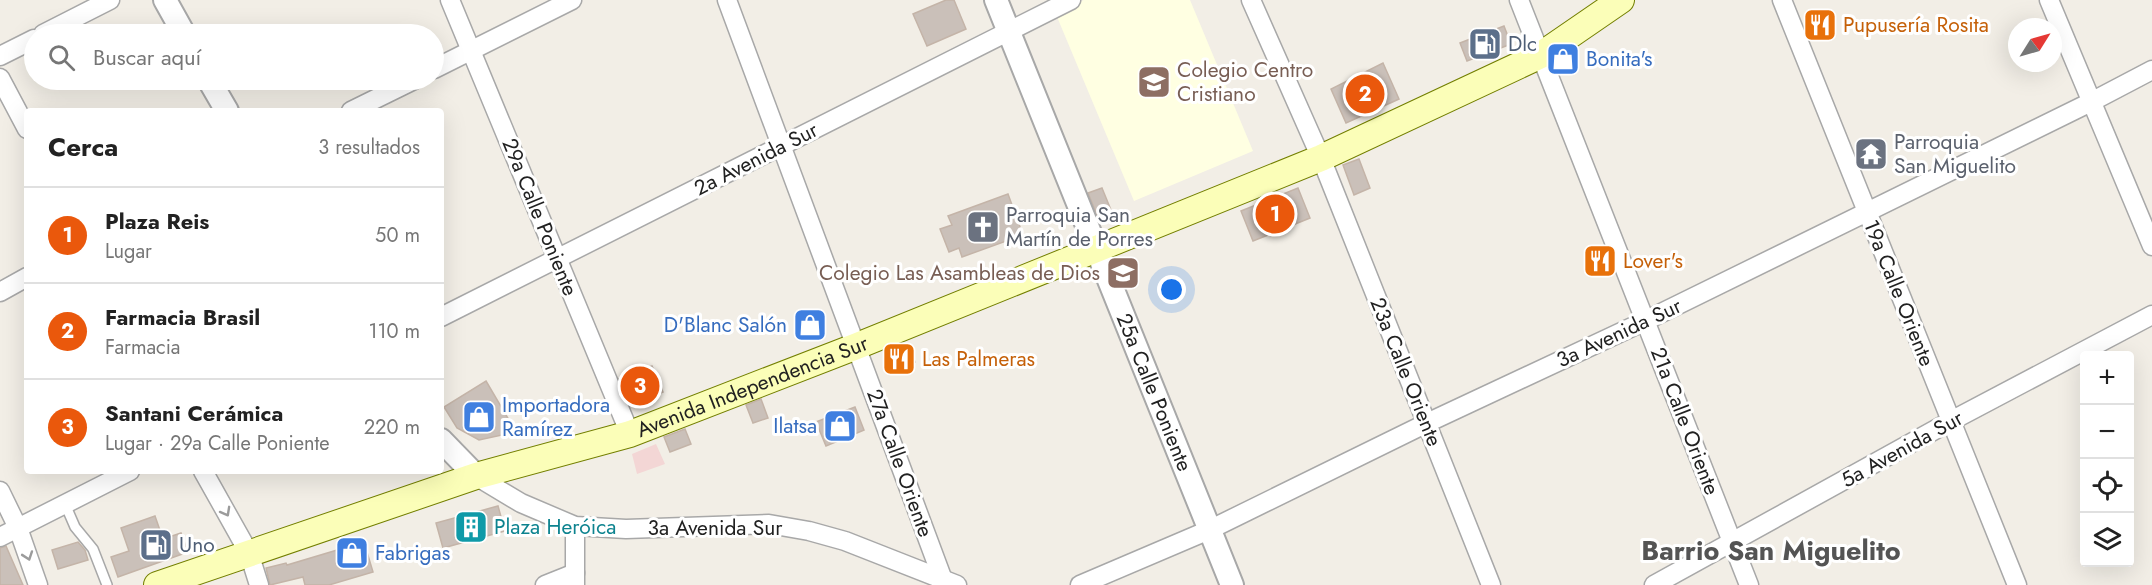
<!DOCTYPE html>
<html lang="es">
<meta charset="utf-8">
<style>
body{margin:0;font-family:Jost,sans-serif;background:#f2f2f2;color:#222}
.controls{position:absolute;right:18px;bottom:18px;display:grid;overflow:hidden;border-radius:6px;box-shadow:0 6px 24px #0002}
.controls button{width:54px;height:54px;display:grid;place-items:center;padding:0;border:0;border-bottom:2px solid #e0e0e0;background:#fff;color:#222;font:30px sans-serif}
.compass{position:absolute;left:2008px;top:18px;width:54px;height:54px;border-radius:50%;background:#fff;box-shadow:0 6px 24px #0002;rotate:53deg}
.you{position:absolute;left:1172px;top:290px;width:21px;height:21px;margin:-15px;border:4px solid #fff;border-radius:50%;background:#1a73e8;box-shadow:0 0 0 9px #1a73e833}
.badge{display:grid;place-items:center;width:39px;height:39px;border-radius:50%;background:#ea580c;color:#fff;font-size:20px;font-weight:700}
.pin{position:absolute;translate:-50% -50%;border:3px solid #fff;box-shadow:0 2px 6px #0006}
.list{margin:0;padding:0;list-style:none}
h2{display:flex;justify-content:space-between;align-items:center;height:78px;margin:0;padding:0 24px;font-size:26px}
h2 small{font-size:20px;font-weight:400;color:#767676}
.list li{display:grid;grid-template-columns:39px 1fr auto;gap:18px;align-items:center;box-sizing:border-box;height:96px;padding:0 24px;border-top:2px solid #e0e0e0}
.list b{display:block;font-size:22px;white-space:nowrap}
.list p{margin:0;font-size:20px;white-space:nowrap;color:#767676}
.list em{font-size:20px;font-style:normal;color:#767676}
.icon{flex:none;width:33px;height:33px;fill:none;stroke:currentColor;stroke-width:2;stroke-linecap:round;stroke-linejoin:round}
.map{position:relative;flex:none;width:2152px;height:585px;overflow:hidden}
.search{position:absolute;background:#fff;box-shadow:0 6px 24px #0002;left:24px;top:24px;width:420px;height:66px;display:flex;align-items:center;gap:15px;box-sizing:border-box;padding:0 21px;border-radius:33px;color:#767676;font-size:22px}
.panel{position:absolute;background:#fff;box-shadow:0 6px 24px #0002;left:24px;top:108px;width:420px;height:366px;border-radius:6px}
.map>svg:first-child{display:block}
</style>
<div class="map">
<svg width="2152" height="585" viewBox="0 0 2152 585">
<rect width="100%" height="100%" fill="#f2eee6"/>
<!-- commercial -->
<polygon fill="#f3d6d5" points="656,444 665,464 637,474 632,454"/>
<!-- education -->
<polygon fill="#ffffe2" points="1084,0 1190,0 1253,151 1134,201 1055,12"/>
<!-- building -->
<g fill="#cac0b9" stroke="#c4b4a8" stroke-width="1.5">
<polygon points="946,0 954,0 966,29 927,46 913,14"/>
<polygon points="1504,26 1511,44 1467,61 1460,43"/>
<polygon points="1383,63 1399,99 1346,123 1331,89"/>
<polygon points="1359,159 1370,188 1354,195 1343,165"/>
<polygon points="1102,188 1111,210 1097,215 1088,193"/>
<polygon points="1298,188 1310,218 1253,241 1241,211"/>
<polygon points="1008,194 1023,235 962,257 959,248 949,252 940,229 952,225 948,216"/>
<polygon points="817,316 821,328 803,335 799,323"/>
<polygon points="909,346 915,362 890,372 884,356"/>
<polygon points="652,366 663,392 634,403 627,398 619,379"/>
<polygon points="486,381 516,432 479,440 457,428 444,407"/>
<polygon points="761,399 768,418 753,423 746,405"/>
<polygon points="855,407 864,430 826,446 816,422"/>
<polygon points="685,429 691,444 670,452 664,437"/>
<polygon points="498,506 505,531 443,548 436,523"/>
<polygon points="155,516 163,539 181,533 188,552 118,577 111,557 129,551 121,528"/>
<polygon points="78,542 85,550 88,560 58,569 52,550"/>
<polygon points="364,542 373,572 329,585 305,585 303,577 270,585 266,568 286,563 287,565"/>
<polygon points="6,546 23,585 0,585 0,548"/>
</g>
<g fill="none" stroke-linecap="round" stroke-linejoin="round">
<!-- service casing -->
<g stroke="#a8a8a8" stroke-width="12">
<polyline id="service" points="65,504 75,527 93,549 107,585"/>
</g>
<!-- minor casing -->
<g stroke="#a8a8a8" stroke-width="21">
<g id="minor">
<polyline points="450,0 630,434"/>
<polyline points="727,0 943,580 941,585"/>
<polyline points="1251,0 1321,158 1491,585"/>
<polyline points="1519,0 1749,585"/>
<polyline points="1782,0 2017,585"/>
<polyline points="2049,0 2152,246"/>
<polyline points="43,34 110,0"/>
<polyline points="0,56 34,39"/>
<polyline points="434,69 572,0"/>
<polyline points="0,78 27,129"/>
<polyline points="351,111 414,80"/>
<polyline points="0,292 27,277"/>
<polyline points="441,317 1071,0"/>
<polyline points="203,471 249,553 259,585"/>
<polyline points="476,476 521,503 575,526 626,529 769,524 809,531 845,541 957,585"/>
<polyline points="0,491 18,528 38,585"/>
<polyline points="575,526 575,585"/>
<polyline points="0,537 130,471"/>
<polyline points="545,585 575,573"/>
<polyline points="1080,585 1209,530 1427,423 1645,321 2091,102 2152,70"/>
<polyline points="1654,585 1951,421 2152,315"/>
</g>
</g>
<!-- tertiary casing -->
<g stroke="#a8a8a8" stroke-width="26">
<g id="tertiary">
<polyline points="165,0 184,34"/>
<path id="s1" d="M996,0L1232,585"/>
<polyline points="209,80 227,111"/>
<polyline points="441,440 476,476"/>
</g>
</g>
<!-- secondary casing -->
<g stroke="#737f00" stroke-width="28">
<g id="secondary">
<path id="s2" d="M157,585L476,476L630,434L857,346L1321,158L1541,55L1621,0"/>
</g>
</g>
<!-- service -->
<use href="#service" stroke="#fff" stroke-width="9"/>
<!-- minor -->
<use href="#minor" stroke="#fff" stroke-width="18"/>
<!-- tertiary -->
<use href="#tertiary" stroke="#fff" stroke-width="22"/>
<!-- secondary -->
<use href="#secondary" stroke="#fbfeb8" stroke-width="26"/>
</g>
<!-- one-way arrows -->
<defs><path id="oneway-chevron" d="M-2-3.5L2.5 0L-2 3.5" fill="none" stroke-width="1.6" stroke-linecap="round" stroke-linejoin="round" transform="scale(1.5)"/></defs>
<g stroke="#9b9b9b">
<use href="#oneway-chevron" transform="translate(226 512) rotate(61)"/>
<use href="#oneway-chevron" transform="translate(28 556) rotate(71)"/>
</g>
<!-- icons -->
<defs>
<g id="restaurant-square" transform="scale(1.725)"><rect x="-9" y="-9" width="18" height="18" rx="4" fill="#e8710a" stroke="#fff"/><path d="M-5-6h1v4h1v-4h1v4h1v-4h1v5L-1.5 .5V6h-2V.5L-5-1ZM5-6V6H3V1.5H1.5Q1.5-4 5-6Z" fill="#fff"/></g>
<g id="fuel-square" transform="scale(1.725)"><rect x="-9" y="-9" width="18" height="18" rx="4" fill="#5c6f8a" stroke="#fff"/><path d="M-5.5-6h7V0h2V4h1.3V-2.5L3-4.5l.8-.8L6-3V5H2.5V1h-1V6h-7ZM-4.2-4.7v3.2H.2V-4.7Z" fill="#fff"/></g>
<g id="shop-square" transform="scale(1.725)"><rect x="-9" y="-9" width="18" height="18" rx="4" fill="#3f7fe0" stroke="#fff"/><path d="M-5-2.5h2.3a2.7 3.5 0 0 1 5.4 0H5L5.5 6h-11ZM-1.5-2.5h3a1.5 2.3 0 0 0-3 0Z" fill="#fff"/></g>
<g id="school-square" transform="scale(1.725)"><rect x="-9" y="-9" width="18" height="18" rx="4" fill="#8d6e63" stroke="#fff"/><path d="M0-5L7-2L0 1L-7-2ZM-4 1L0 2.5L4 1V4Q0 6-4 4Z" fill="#fff"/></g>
<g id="temple-square" transform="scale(1.725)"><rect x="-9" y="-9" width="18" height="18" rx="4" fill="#6b7280" stroke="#fff"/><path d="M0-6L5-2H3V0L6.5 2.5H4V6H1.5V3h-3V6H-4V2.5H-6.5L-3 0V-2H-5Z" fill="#fff"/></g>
<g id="church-square" transform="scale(1.725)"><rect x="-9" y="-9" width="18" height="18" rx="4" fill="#6b7280" stroke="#fff"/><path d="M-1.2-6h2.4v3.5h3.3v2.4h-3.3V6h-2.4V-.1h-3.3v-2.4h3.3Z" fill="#fff"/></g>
<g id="building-square" transform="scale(1.725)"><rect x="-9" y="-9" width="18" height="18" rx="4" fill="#0f9aa8" stroke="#fff"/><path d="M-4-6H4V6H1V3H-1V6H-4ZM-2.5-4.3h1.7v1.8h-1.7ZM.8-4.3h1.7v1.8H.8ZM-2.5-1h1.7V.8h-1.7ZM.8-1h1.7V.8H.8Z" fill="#fff"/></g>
</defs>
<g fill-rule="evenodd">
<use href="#restaurant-square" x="1820" y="25"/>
<use href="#fuel-square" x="1485" y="44"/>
<use href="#shop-square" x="1563" y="59"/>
<use href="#school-square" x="1154" y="82"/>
<use href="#temple-square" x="1871" y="154"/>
<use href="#church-square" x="983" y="227"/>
<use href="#restaurant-square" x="1600" y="261"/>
<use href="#school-square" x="1123" y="273"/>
<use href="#shop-square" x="810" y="325"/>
<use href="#restaurant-square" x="899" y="359"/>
<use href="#shop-square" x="479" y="417"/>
<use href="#shop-square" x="840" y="426"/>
<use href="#building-square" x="471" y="527"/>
<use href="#fuel-square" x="156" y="545"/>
<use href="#shop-square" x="352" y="553"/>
</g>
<g text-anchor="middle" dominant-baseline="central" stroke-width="6" stroke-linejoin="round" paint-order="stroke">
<!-- food labels -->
<g font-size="21" fill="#c56008" stroke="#fff" text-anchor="start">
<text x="1843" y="25">Pupusería Rosita</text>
<text x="1623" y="261">Lover's</text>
<text x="922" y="359">Las Palmeras</text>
</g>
<!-- service labels -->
<g font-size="21" fill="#4e5e75" stroke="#fff" text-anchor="start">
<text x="1508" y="44">Dlc</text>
<text x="179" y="545">Uno</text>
</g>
<!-- shop labels -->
<g font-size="21" fill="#366cbe" stroke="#fff" text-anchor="start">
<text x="1586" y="59">Bonita's</text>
<text x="787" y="325" text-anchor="end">D'Blanc Salón</text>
<text x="502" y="405">Importadora<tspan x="502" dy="24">Ramírez</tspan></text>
<text x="817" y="426" text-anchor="end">Ilatsa</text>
<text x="375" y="553">Fabrigas</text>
</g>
<!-- education labels -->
<g font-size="21" fill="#785e54" stroke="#fff" text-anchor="start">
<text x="1177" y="70">Colegio Centro<tspan x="1177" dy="24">Cristiano</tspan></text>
<text x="1100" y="273" text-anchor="end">Colegio Las Asambleas de Dios</text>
</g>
<!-- worship labels -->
<g font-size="21" fill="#5b616d" stroke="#fff" text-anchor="start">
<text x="1894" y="142">Parroquia<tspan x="1894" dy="24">San Miguelito</tspan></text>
<text x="1006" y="215">Parroquia San<tspan x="1006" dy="24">Martín de Porres</tspan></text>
</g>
<!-- street labels -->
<g font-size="21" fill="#212121" stroke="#fff">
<text transform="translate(756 159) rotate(-27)">2a Avenida Sur</text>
<text transform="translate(540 217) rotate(68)">29a Calle Poniente</text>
<text transform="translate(1899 293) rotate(68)">19a Calle Oriente</text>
<text transform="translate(1619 333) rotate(-25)">3a Avenida Sur</text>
<text transform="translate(1406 372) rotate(68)">23a Calle Oriente</text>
<text stroke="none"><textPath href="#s2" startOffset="628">Avenida Independencia Sur</textPath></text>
<text stroke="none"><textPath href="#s1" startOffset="423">25a Calle Poniente</textPath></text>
<text transform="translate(1685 421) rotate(69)">21a Calle Oriente</text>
<text transform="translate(1902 449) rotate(-29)">5a Avenida Sur</text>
<text transform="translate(900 463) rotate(70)">27a Calle Oriente</text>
<text x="715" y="528">3a Avenida Sur</text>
</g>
<!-- culture labels -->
<g font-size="21" fill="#0d838f" stroke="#fff" text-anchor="start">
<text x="494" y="527">Plaza Heróica</text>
</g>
<!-- district labels -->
<g font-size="27" font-weight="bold" fill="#545454" stroke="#fff">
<text x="1771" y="550">Barrio San Miguelito</text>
</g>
</g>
</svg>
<div class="controls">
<button>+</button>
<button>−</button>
<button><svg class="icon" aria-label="locate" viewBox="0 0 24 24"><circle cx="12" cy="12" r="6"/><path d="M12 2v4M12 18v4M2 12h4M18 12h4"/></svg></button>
<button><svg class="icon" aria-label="layers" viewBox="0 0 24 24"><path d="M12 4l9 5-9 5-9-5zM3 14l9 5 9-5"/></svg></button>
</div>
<svg class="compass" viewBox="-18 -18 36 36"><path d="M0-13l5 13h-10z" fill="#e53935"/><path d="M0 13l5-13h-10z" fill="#767676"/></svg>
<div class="you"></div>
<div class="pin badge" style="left:1275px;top:214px">1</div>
<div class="pin badge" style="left:1365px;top:94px">2</div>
<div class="pin badge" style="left:640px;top:386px">3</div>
<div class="search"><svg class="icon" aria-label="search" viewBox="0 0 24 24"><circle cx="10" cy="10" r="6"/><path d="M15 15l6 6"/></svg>Buscar aquí</div>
<section class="panel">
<h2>Cerca<small>3 resultados</small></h2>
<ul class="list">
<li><span class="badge">1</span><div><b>Plaza Reis</b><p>Lugar</p></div><em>50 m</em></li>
<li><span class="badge">2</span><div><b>Farmacia Brasil</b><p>Farmacia</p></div><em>110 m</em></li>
<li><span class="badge">3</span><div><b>Santani Cerámica</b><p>Lugar · 29a Calle Poniente</p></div><em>220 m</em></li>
</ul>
</section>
</div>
